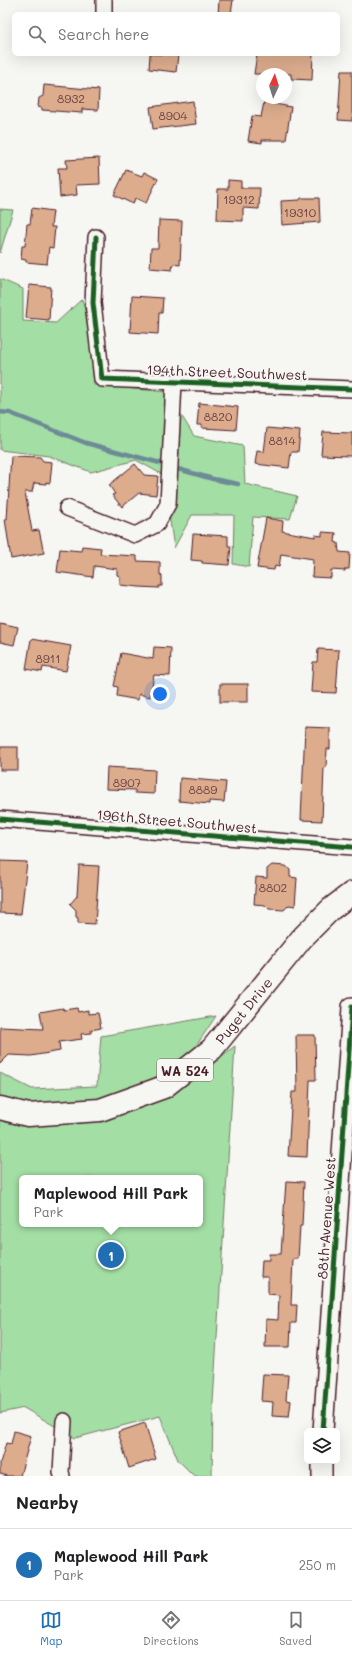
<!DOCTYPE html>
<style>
body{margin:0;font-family:Mali,sans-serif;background:#f6f6f6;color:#202124}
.controls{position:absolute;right:12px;bottom:12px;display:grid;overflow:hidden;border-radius:6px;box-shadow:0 4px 16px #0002}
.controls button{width:36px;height:36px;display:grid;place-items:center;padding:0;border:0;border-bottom:1px solid #e0e0e0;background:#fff;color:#202124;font:20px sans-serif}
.compass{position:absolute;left:256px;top:68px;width:36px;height:36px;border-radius:50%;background:#fff;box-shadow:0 4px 16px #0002;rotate:4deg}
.you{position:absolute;left:160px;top:694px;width:14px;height:14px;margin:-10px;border:3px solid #fff;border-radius:50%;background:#1a73e8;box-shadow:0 0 0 6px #1a73e833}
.badge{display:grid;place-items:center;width:26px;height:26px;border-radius:50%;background:#1f6fb2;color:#fff;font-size:13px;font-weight:700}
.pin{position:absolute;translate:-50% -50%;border:2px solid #fff;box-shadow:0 1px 4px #0006}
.popup{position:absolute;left:19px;top:1175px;width:184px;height:52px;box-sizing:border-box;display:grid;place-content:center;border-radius:6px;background:#fff;filter:drop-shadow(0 1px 3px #0005);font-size:13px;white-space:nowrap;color:#757577}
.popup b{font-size:15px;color:#202124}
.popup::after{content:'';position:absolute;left:50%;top:100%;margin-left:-8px;border:8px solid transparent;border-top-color:#fff}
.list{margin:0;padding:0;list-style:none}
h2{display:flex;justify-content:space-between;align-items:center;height:52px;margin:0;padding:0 16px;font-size:17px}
h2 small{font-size:13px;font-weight:400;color:#757577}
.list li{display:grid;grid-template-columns:26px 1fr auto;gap:12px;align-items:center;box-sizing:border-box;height:72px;padding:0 16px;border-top:1px solid #e0e0e0}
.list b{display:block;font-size:15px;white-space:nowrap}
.list p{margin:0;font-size:13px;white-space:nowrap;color:#757577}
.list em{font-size:13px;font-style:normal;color:#757577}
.icon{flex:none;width:22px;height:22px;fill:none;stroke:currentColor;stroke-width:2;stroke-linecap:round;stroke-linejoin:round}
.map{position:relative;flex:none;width:352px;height:1476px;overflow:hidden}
.search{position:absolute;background:#fff;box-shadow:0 4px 16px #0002;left:12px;right:12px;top:12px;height:44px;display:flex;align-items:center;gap:10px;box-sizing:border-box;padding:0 14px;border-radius:6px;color:#757577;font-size:15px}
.sheet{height:124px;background:#fff}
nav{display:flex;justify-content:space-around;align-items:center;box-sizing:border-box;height:56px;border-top:1px solid #e0e0e0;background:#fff;font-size:11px;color:#757577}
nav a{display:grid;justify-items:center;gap:2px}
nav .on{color:#1f6fb2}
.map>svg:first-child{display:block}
</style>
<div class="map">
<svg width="352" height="1476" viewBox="0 0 352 1476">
<rect width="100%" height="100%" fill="#f6f6f2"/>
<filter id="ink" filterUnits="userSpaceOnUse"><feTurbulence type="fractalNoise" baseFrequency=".025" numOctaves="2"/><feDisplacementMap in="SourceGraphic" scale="8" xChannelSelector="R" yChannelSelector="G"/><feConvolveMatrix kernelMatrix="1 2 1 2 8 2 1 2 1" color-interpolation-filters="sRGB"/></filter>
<g filter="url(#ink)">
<!-- green -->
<g fill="#a3dea4" stroke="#767e68" fill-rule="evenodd">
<polygon points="0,209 13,210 0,253"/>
<polygon points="0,279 23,289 23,321 56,323 82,299 90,329 94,385 167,392 194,436 243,446 245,484 297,496 290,519 253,517 249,567 233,564 234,515 192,515 174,548 163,475 136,460 91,472 49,456 0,450"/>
<polygon points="216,1016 194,1049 154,1078 111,1097 75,1104 28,1105 0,1099 0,1073 32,1089 97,1086 101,1036"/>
<path d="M235,1046L213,1402L212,1476H194L178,1460L160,1416L75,1438L24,1408L0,1413V1117L168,1096ZM22,1178H200V1224H22Z"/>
</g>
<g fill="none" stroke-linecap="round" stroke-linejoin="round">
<!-- stream -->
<g stroke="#6c8b96" stroke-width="4.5">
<polyline points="0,412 10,413 86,443 160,463"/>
<polyline points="178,469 213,479 238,484"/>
</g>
</g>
<!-- building -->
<g fill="#dcac8d" stroke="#4a1f2b">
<polygon points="219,0 233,0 231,14 218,14"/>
<polygon points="150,54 178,55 176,72 149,69"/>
<polygon points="257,54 313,54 312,80 291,79 291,74 254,74"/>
<polygon points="341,71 352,71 352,121 338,120"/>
<polygon points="44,85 99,90 98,110 82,109 82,113 42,110 42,108 38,107 39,98 43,96"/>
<polygon points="193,101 196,124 153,129 150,107"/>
<polygon points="264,102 291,107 286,140 262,140 262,143 248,141 252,116 261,117"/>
<polygon points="99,158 100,184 76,185 77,195 60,197 58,168 67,168 66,160"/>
<polygon points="126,170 142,176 144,172 158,179 146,203 135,198 133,204 114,195"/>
<polygon points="228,180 241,181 241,188 260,188 259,209 243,208 243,221 217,220 218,189 228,189"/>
<polygon points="301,198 319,198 320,222 282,225 281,201 300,200"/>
<polygon points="32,208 53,211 51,227 55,227 53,248 49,247 47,264 26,262 26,260 21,259 22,246 25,246 27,224 30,224"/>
<polygon points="159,220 182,221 180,265 173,264 172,270 150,268 151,248 158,248"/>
<polygon points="29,285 51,287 49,320 26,318"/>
<polygon points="132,296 163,298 162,313 159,313 158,334 130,332"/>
<polygon points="199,403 238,407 236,430 202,428 202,425 197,425"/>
<polygon points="267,428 300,431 298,452 291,452 289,468 255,464 257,451 264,452"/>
<polygon points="323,432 352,433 352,456 321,455"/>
<polygon points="11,456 40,457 43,461 52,462 50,483 46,482 46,484 34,483 32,492 25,492 32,531 39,530 44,553 11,559 5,519 7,519"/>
<polygon points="135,464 144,475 158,476 156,495 139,493 122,507 112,495 115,494 109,485"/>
<polygon points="266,518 283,521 282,531 315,537 315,535 322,536 322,532 336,533 335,542 338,543 339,552 350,553 349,569 345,569 345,571 331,570 331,578 312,577 313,559 281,554 279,567 275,566 274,570 257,568"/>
<polygon points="193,534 228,536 228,546 231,546 229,565 202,563 202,561 191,560"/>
<polygon points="82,546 101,548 100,554 137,556 137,561 160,562 160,575 162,575 162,586 159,586 159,588 139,587 120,585 120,576 117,575 117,569 94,566 93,577 57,572 60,549 81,551"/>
<polygon points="0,623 18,627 14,645 0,642"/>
<polygon points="31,639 71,646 66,671 43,667 42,672 26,669"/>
<polygon points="154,647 171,648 170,676 154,675 150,697 139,694 138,700 117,696 118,687 114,686 121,653 153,659"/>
<polygon points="318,649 339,650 336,693 311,692 313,662 317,662"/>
<rect x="220" y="684" width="28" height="18"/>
<polygon points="305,727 330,728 330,749 327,749 326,767 324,767 322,821 301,820"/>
<rect x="0" y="747" width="18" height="23"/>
<polygon points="107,767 155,770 154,794 135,793 135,790 106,789"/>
<polygon points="180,778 226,782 224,802 209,801 209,804 179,801"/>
<polygon points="0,861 27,862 21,914 0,913"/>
<polygon points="79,865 99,866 95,924 78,923 78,918 76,917 76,910 70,904 77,896"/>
<polygon points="272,865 286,866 290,870 290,877 297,878 295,906 289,905 284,910 269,909 265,905 254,904 256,877 267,878 267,869"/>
<polygon points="63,1008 64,1010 77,1008 78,1012 88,1010 88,1014 98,1013 101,1028 91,1030 91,1033 81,1034 82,1039 59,1042 60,1051 31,1056 9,1055 0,1064 0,1027 43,1029 40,1012"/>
<polygon points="296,1035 315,1035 316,1080 310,1080 307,1157 288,1156 292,1092 297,1092"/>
<polygon points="286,1181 304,1182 302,1226 300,1226 298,1259 293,1259 291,1305 297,1305 296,1323 291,1323 290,1347 265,1347 266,1319 278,1320 279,1295 268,1294 268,1277 261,1277 262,1260 269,1260 269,1254 281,1254"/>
<polygon points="263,1374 288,1375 286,1400 291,1401 289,1417 272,1416 273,1402 261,1401"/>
<polygon points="145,1423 156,1459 129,1468 118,1432"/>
<polygon points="14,1431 31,1436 20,1476 8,1476 0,1474 0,1463 6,1443 11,1444"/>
</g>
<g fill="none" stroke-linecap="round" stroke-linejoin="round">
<!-- minor casing -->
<g stroke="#4a1f2b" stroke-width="18">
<g id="minor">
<polyline points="104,14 104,0"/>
<polyline points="96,237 93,303 102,379 352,389"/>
<polyline points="67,508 135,535 157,524 168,504 174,382"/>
<polyline points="0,819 352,847"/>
<polyline points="62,1476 61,1472 64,1421"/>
</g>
</g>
<!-- tertiary casing -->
<g stroke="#4a1f2b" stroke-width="22">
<g id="tertiary">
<polyline points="323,1431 352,1007"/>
<polyline points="322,1476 322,1461"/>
</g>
</g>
<!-- primary casing -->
<g stroke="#4a1f2b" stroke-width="25">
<g id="primary">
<path id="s1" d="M0,1108L28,1115L100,1110L164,1087L212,1049L302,938L331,909L352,893"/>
</g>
</g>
<!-- minor -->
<use href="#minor" stroke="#f6f6f2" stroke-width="15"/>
<!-- tertiary -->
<use href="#tertiary" stroke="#f6f6f2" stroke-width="19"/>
<!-- primary -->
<use href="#primary" stroke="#f6f6f2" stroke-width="22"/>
<!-- cycleway casing -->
<g stroke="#f6f6f2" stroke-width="8">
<g id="cycleway">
<polyline points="96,237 93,303 102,379 352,389"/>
<polyline points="0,819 352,847"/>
<polyline points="323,1431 352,1007"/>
</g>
</g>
<!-- cycleway -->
<use href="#cycleway" stroke="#1b5e20" stroke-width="5"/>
</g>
</g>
<g text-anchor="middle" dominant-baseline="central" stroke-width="4" stroke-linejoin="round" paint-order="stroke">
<!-- number labels -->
<g font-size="12" fill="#6e4244">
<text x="71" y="98">8932</text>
<text x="173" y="115">8904</text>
<text x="239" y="199">19312</text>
<text x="300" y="212">19310</text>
<text x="218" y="416">8820</text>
<text x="282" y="440">8814</text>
<text x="48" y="658">8911</text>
<text x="127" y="782">8907</text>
<text x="203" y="789">8889</text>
<text x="273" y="887">8802</text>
</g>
<!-- shield labels -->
<rect fill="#f6f6f2" stroke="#7e6067" stroke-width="1" x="157" y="1059" width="56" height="22" rx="3"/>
<g font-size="13" font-weight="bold" fill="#4a1f2b">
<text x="185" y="1070">WA 524</text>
</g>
<!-- street labels -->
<g font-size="14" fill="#4a1f2b" stroke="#f6f6f2">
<text transform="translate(227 372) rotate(2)">194th Street Southwest</text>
<text transform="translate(177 821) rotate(5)">196th Street Southwest</text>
<text stroke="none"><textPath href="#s1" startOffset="280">Puget Drive</textPath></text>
<text transform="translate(326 1218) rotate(-86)">88th Avenue West</text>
</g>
</g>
</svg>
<div class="controls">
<button><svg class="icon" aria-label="layers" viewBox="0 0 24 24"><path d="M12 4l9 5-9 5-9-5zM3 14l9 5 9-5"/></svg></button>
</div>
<svg class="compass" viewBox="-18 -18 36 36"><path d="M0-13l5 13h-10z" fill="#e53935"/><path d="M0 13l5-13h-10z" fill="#757577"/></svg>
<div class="you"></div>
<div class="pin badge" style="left:111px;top:1255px">1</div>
<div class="popup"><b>Maplewood Hill Park</b>Park</div>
<div class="search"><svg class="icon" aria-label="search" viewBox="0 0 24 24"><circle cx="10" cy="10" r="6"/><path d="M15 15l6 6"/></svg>Search here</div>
</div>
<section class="sheet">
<h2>Nearby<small></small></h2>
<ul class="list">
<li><span class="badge">1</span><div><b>Maplewood Hill Park</b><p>Park</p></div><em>250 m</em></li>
</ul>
</section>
<nav>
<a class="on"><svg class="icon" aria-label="map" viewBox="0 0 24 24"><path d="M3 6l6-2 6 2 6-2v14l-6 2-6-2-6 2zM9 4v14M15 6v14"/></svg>Map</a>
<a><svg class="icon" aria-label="directions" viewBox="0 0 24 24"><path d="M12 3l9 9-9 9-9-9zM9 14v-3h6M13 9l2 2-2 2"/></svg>Directions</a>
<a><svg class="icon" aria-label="saved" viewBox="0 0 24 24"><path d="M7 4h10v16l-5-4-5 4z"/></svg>Saved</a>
</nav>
